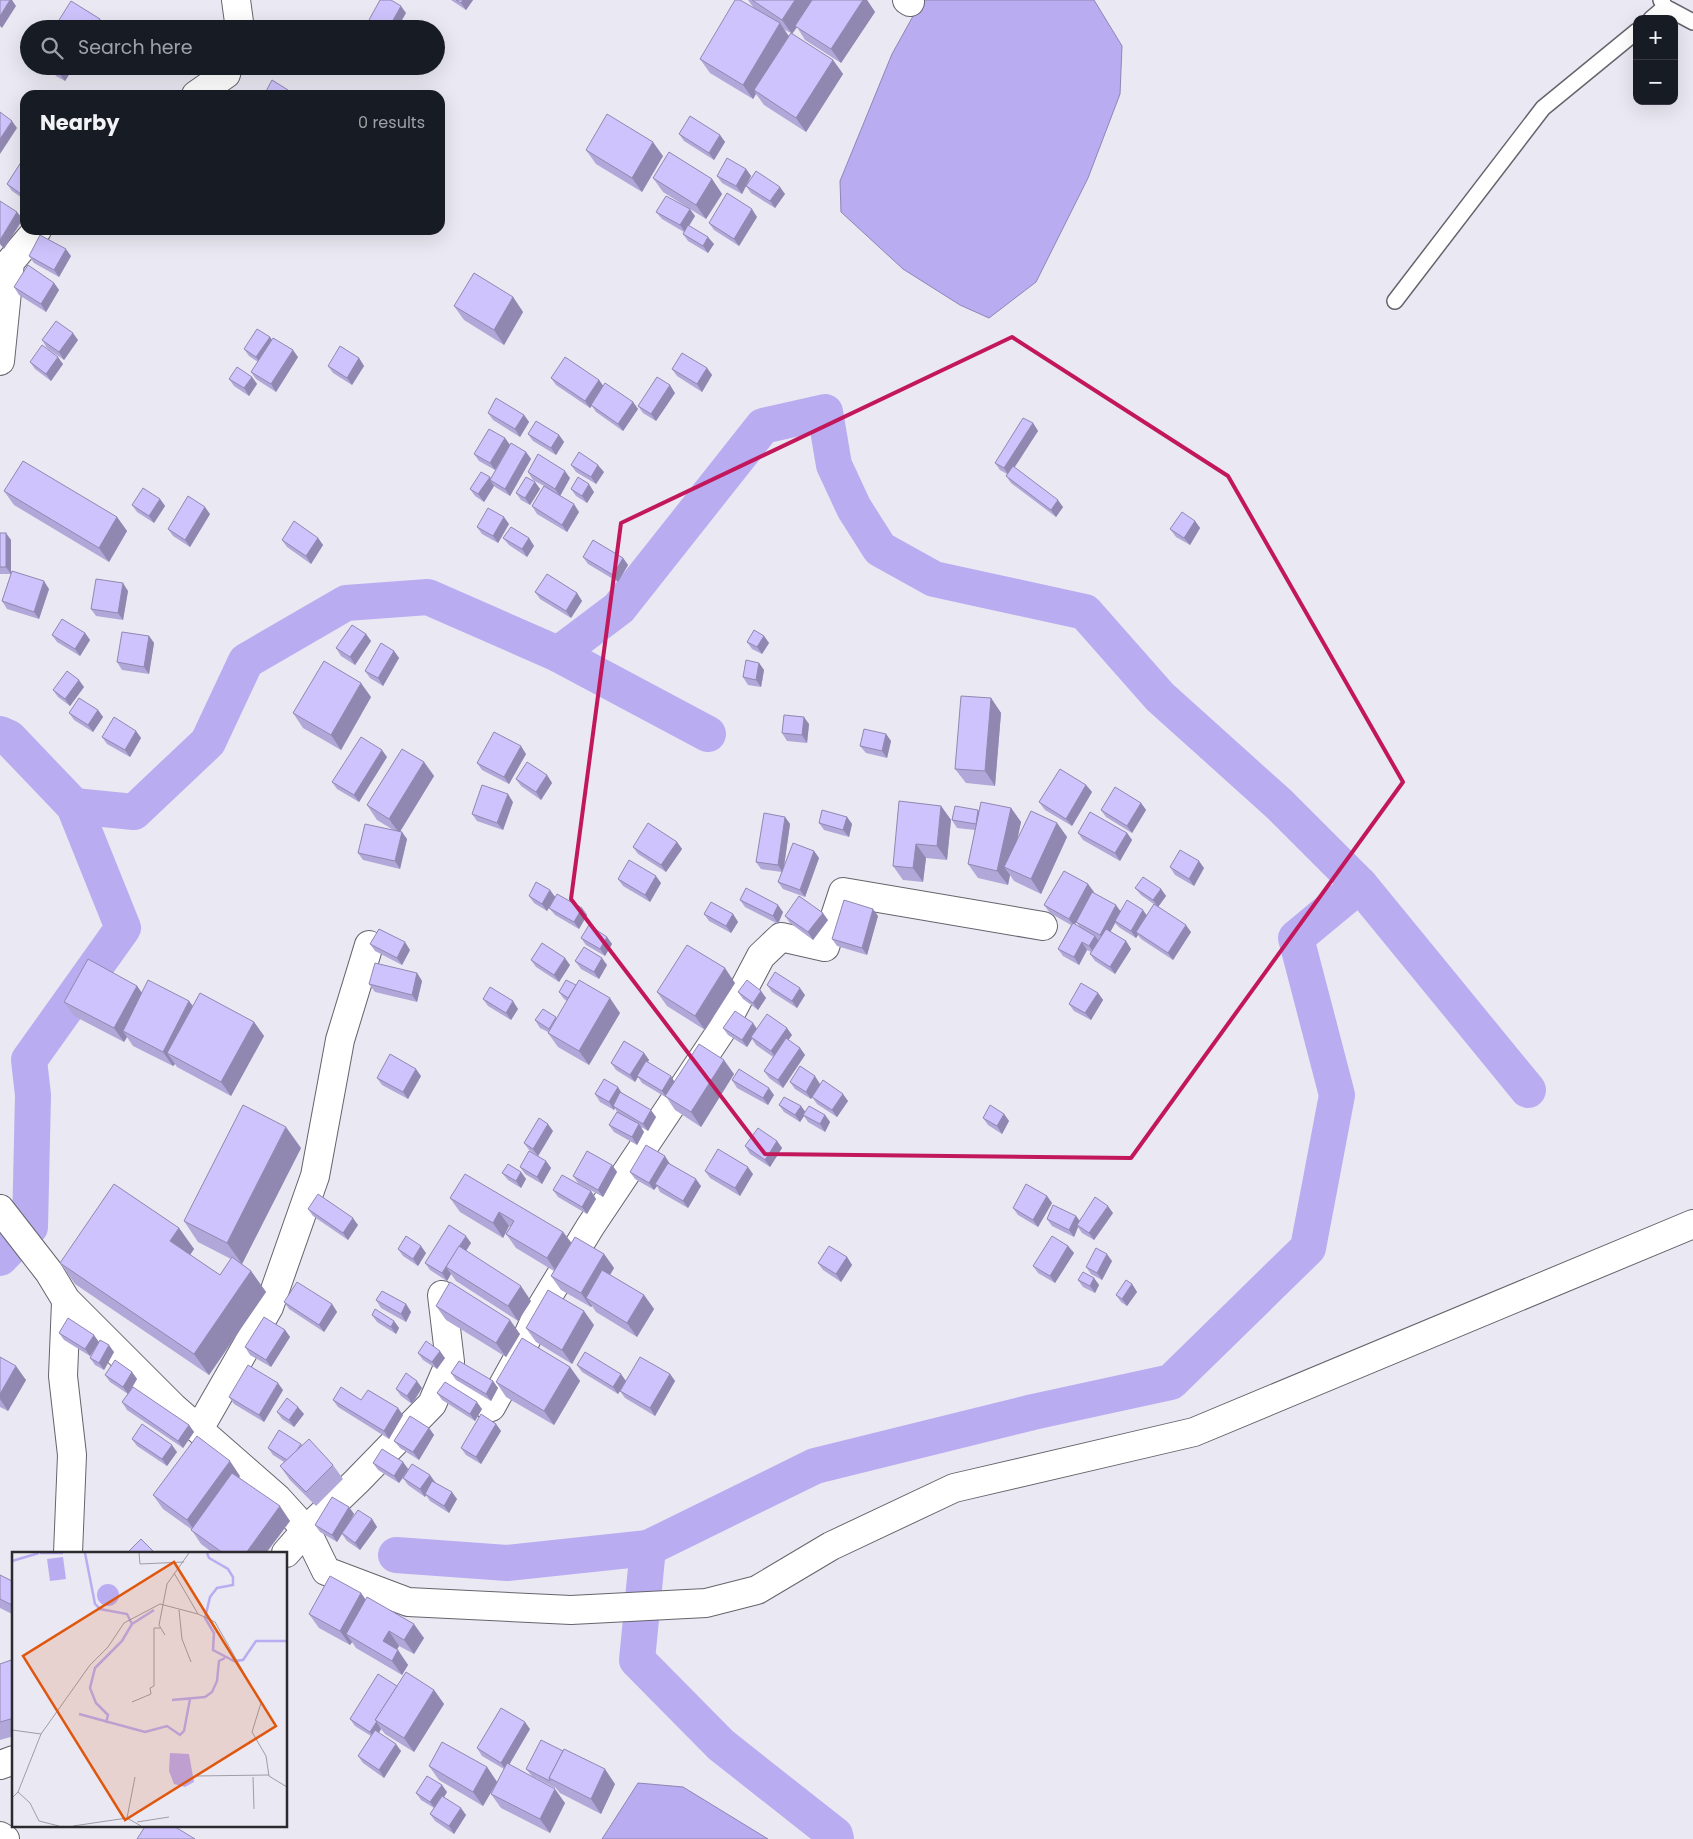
<!DOCTYPE html>
<meta charset="utf-8">
<style>
body{margin:0;font-family:Poppins,sans-serif;background:#242831;color:#f1f3f6}
.controls{position:absolute;right:15px;top:15px;display:grid;overflow:hidden;border-radius:10px;box-shadow:0 5px 20px #0002}
.controls button{width:45px;height:45px;display:grid;place-items:center;padding:0;border:0;border-bottom:1px solid #363941;background:#171b24;color:#f1f3f6;font:25px sans-serif}
.list{margin:0;padding:0;list-style:none}
h2{display:flex;justify-content:space-between;align-items:center;height:65px;margin:0;padding:0 20px;font-size:21px}
h2 small{font-size:16px;font-weight:400;color:#9ea1a6}
.icon{flex:none;width:28px;height:28px;fill:none;stroke:currentColor;stroke-width:2;stroke-linecap:round;stroke-linejoin:round}
.map{position:relative;flex:none;width:1693px;height:1839px;overflow:hidden}
.search{position:absolute;background:#171b24;box-shadow:0 5px 20px #0002;left:20px;top:20px;width:425px;height:55px;display:flex;align-items:center;gap:12px;box-sizing:border-box;padding:0 18px;border-radius:28px;color:#9ea1a6;font-size:19px}
.panel{position:absolute;background:#171b24;box-shadow:0 5px 20px #0002;left:20px;top:90px;width:425px;height:145px;border-radius:15px}
.map>svg:first-child{display:block}
</style>
<div class="map">
<svg width="1693" height="1839" viewBox="0 0 1693 1839">
<rect width="100%" height="100%" fill="#eae8f2"/>
<!-- water -->
<g fill="#baacf1" stroke="#8f85b6">
<polygon points="922,0 1094,0 1122,46 1120,94 1088,178 1036,282 989,318 960,305 903,269 841,212 840,181 892,54"/>
<polygon points="638,1783 683,1787 768,1839 602,1839"/>
</g>
<g fill="none" stroke-linecap="round" stroke-linejoin="round">
<!-- canal -->
<g stroke="#baacf1" stroke-width="36">
<polyline points="558,654 619,608 763,426 825,412 834,465 854,508 880,549 934,579 1085,612 1160,697 1279,804 1360,885 1528,1090"/>
<polyline points="0,734 9,738 74,806 123,928 29,1060 33,1095 30,1227 0,1258"/>
<polyline points="74,806 134,812 208,742 246,661 346,603 428,597 558,654 708,734"/>
<polyline points="396,1555 507,1563 648,1548"/>
<polyline points="836,1839 835,1835 721,1745 637,1660 648,1548 815,1466 1033,1412 1171,1382 1308,1248 1337,1095 1296,938 1360,885"/>
</g>
<!-- lane casing -->
<g stroke="#65646c" stroke-width="18">
<g id="lane">
<polyline points="1661,0 1665,7 1693,22"/>
<polyline points="1651,19 1665,7"/>
<polyline points="1395,301 1543,108 1637,31"/>
</g>
</g>
<!-- street casing -->
<g stroke="#65646c" stroke-width="30">
<g id="street">
<polyline points="236,0 239,22 237,29"/>
<polyline points="907,0 910,2"/>
<polyline points="196,95 226,74 228,66"/>
<polyline points="0,361 10,262 37,230"/>
<polyline points="0,1209 49,1272 66,1300 173,1407 277,1498 306,1530 326,1571 408,1602 571,1610 706,1603 757,1590 831,1546 954,1488 1194,1432 1693,1224"/>
<polyline points="66,1302 63,1376 72,1455 68,1553"/>
<polyline points="444,1377 491,1407 517,1360 539,1311 590,1227 723,1028 761,956 781,937 825,947 843,892 1043,926"/>
<polyline points="199,1429 269,1307 315,1176 340,1040 369,945"/>
<polyline points="286,1553 306,1530 356,1482 432,1404 450,1362 442,1295"/>
<polyline points="0,1765 14,1760"/>
<polyline points="0,1836 5,1839"/>
</g>
</g>
<!-- lane -->
<use href="#lane" stroke="#fff" stroke-width="15"/>
<!-- street -->
<use href="#street" stroke="#fff" stroke-width="28"/>
</g>
<!-- wall -->
<g fill="#b1a8d9" fill-rule="evenodd">
<polygon points="451,0 473,0 466,10"/>
<path d="M748,0H867L875,12L841,63L805,40L797,27L792,34L833,60L843,74L806,132L764,105L756,94L753,99L710,73L700,59L753,7ZM783,29L791,33L789,36Z"/>
<polygon points="65,66 70,73 65,81 56,76 51,69"/>
<polygon points="679,134 720,135 725,142 714,160 684,141"/>
<polygon points="586,150 663,156 642,192 596,164"/>
<polygon points="25,156 25,200 12,191 7,184"/>
<polygon points="746,169 751,176 742,194 722,183 717,176"/>
<polygon points="653,178 712,179 722,194 706,219 663,192"/>
<polygon points="746,186 785,194 775,208 751,193"/>
<polygon points="656,212 695,216 689,226 714,244 708,253 688,241 683,234 684,232 662,219"/>
<polygon points="757,217 739,246 714,230 709,223"/>
<polygon points="29,256 71,256 59,277 34,263"/>
<polygon points="54,283 59,290 46,312 19,295 14,287"/>
<polygon points="513,297 523,312 504,345 464,320 454,306"/>
<polygon points="270,337 272,340 298,357 276,392 256,379 251,372 258,362 249,356 244,349"/>
<polygon points="42,340 78,340 64,360 47,348"/>
<polygon points="359,358 364,366 352,385 333,373 328,366"/>
<polygon points="30,362 63,364 51,381 35,369"/>
<polygon points="707,368 712,375 702,392 677,376 672,369"/>
<polygon points="252,377 257,384 249,396 234,386 229,379"/>
<polygon points="551,378 599,380 603,386 633,402 638,409 623,431 596,412 592,406 590,408 556,385"/>
<polygon points="675,393 656,421 643,413 638,406"/>
<polygon points="488,413 524,415 529,422 520,437 493,420"/>
<polygon points="1033,423 1038,431 1014,467 1063,507 1056,517 1011,483 1006,476 1007,474 1000,470 995,463"/>
<polygon points="528,434 559,435 564,442 556,455 533,441"/>
<polygon points="505,438 510,445 526,452 531,459 510,496 495,487 494,486 484,502 475,496 470,489 491,478 510,445 495,470 479,461 474,454"/>
<polygon points="571,465 604,472 596,484 576,472"/>
<polygon points="528,472 570,478 560,496 579,512 567,532 537,514 532,506 544,486 533,480"/>
<polygon points="535,482 540,489 530,505 521,500 516,493"/>
<polygon points="571,489 594,492 587,503 576,496"/>
<polygon points="4,491 117,517 127,531 109,562 14,505"/>
<polygon points="160,499 165,506 154,523 137,512 132,505"/>
<polygon points="210,514 190,547 173,536 168,529"/>
<polygon points="1195,521 1200,528 1190,545 1176,537 1170,529"/>
<polygon points="509,524 498,543 482,534 477,527"/>
<polygon points="0,533 11,540 11,573 49,589 39,619 7,609 2,601 11,574 0,574"/>
<polygon points="318,538 323,545 311,564 287,547 282,540"/>
<polygon points="503,538 529,538 534,546 527,557 509,545"/>
<polygon points="583,557 623,558 628,565 618,582 588,564"/>
<polygon points="128,591 123,620 96,616 91,609"/>
<polygon points="535,592 577,593 582,601 571,618 540,599"/>
<polygon points="85,633 90,640 80,656 57,642 52,635"/>
<polygon points="366,634 371,641 355,665 341,656 336,648"/>
<polygon points="149,636 154,643 149,674 122,670 117,662"/>
<polygon points="764,636 769,643 762,654 752,649 747,642"/>
<polygon points="394,651 399,658 383,686 370,678 365,671"/>
<polygon points="759,663 764,670 761,687 748,685 743,677"/>
<polygon points="84,687 70,706 58,697 53,690"/>
<polygon points="371,697 341,750 303,728 293,713"/>
<polygon points="991,698 1001,713 995,786 966,783 955,769"/>
<polygon points="98,710 103,717 93,732 74,720 69,713"/>
<polygon points="809,724 807,743 787,741 782,733"/>
<polygon points="136,731 141,738 130,757 107,744 102,737"/>
<polygon points="886,734 891,741 887,758 866,753 860,746"/>
<polygon points="526,754 509,784 482,770 477,763"/>
<polygon points="387,757 359,802 337,789 332,782"/>
<polygon points="424,762 434,776 400,832 407,839 400,869 363,860 358,853 395,831 377,820 367,805"/>
<polygon points="547,775 552,783 541,800 521,786 516,779"/>
<polygon points="1086,785 1092,792 1072,826 1045,810 1039,802"/>
<polygon points="513,802 503,830 477,821 472,814"/>
<polygon points="1141,803 1146,810 1132,833 1106,817 1101,810"/>
<polygon points="941,806 951,820 947,860 926,858 923,882 903,880 893,866"/>
<polygon points="1011,808 1021,822 1017,839 1057,823 1067,837 1041,894 1014,881 1010,875 1008,885 978,878 968,864 975,830 957,828 952,820 979,812"/>
<polygon points="785,817 790,824 784,867 814,851 819,858 805,897 783,889 778,882 782,872 761,869 756,862"/>
<polygon points="847,817 852,824 849,837 824,830 819,823"/>
<polygon points="1078,833 1127,833 1132,840 1120,861 1083,840"/>
<polygon points="677,842 682,849 666,872 638,854 633,847"/>
<polygon points="1170,867 1204,868 1194,886 1175,875"/>
<polygon points="618,879 661,883 650,902 623,886"/>
<path d="M1088,884L1093,892L1121,911L1147,915L1191,932L1173,960L1141,939L1138,935L1136,938L1120,928L1115,923L1110,932L1126,941L1131,949L1115,974L1095,961L1090,954L1091,952L1087,950L1079,965L1063,956L1058,949L1071,925L1050,913L1044,905ZM1077,920L1076,922L1080,927L1075,924Z"/>
<polygon points="1135,888 1161,889 1166,896 1158,907 1141,895"/>
<polygon points="550,890 555,897 547,911 534,903 529,896"/>
<polygon points="740,900 783,912 778,924 745,907"/>
<polygon points="549,908 582,908 587,915 579,929 555,915"/>
<polygon points="704,914 733,914 738,922 731,933 709,921"/>
<polygon points="785,916 828,920 813,940 790,923"/>
<polygon points="878,916 867,955 837,946 832,939"/>
<polygon points="607,937 612,944 605,956 586,945 581,938"/>
<polygon points="370,944 410,950 402,965 375,951"/>
<polygon points="531,960 570,965 559,982 536,967"/>
<polygon points="575,961 607,965 599,979 581,969"/>
<polygon points="417,973 422,981 417,1002 375,992 369,984"/>
<polygon points="735,983 705,1030 667,1006 657,992"/>
<polygon points="767,985 805,995 797,1008 772,992"/>
<polygon points="137,986 142,993 189,1001 193,1006 254,1022 264,1036 231,1096 177,1067 175,1064 173,1066 133,1046 127,1037 124,1042 74,1016 64,1002"/>
<polygon points="761,991 766,998 758,1010 743,999 738,992"/>
<polygon points="559,992 620,1013 589,1065 558,1047 548,1033 548,1032 540,1028 535,1020 557,1018 567,1001 564,999"/>
<polygon points="1098,993 1103,1000 1091,1020 1074,1011 1069,1004"/>
<polygon points="483,999 518,1009 511,1020 488,1006"/>
<polygon points="753,1023 757,1029 792,1035 788,1040 800,1048 805,1055 783,1088 769,1078 764,1071 773,1057 756,1045 752,1039 747,1047 728,1035 723,1028"/>
<polygon points="644,1053 649,1060 648,1062 675,1082 734,1074 701,1127 675,1110 667,1098 642,1083 638,1077 635,1082 616,1070 611,1063"/>
<polygon points="421,1076 408,1099 382,1085 377,1078"/>
<polygon points="732,1080 774,1095 768,1105 737,1088"/>
<polygon points="790,1082 820,1084 848,1101 837,1117 817,1104 812,1097 811,1099 795,1089"/>
<polygon points="621,1092 656,1117 648,1131 641,1127 644,1132 637,1145 614,1132 609,1125 617,1112 615,1108 614,1110 600,1102 595,1094"/>
<polygon points="779,1105 801,1106 805,1112 825,1115 830,1122 825,1132 808,1122 804,1116 800,1122 784,1112"/>
<polygon points="1004,1114 1009,1121 1002,1134 988,1125 983,1118"/>
<polygon points="553,1131 538,1156 529,1150 524,1143"/>
<polygon points="777,1141 782,1148 770,1167 750,1154 745,1146"/>
<polygon points="301,1148 242,1264 251,1271 266,1292 209,1375 75,1284 60,1263 179,1228 194,1249 190,1255 220,1275 231,1259 198,1242 184,1221"/>
<polygon points="546,1161 551,1168 542,1184 525,1174 520,1167"/>
<polygon points="670,1164 701,1186 688,1208 660,1192 657,1186 654,1190 635,1179 630,1172"/>
<polygon points="612,1165 617,1172 603,1197 578,1183 573,1176"/>
<polygon points="705,1171 753,1174 740,1196 710,1178"/>
<polygon points="521,1172 526,1179 521,1188 508,1180 502,1173"/>
<polygon points="553,1190 591,1191 596,1199 587,1214 558,1197"/>
<polygon points="1047,1196 1052,1203 1038,1227 1018,1215 1013,1208"/>
<polygon points="450,1198 563,1232 571,1243 604,1254 614,1268 610,1275 644,1295 654,1309 637,1337 596,1312 592,1306 591,1307 561,1290 551,1276 554,1271 516,1248 506,1234 510,1227 509,1226 503,1238 460,1212"/>
<polygon points="308,1209 358,1225 348,1240 313,1216"/>
<polygon points="1113,1213 1094,1240 1082,1233 1078,1227 1074,1237 1052,1226 1047,1219 1076,1216 1080,1221"/>
<polygon points="471,1243 466,1251 531,1301 518,1321 456,1281 451,1274 447,1281 430,1270 425,1263"/>
<polygon points="1068,1246 1074,1253 1055,1283 1038,1273 1033,1266"/>
<polygon points="398,1249 426,1253 418,1266 403,1256"/>
<polygon points="847,1257 852,1265 841,1282 823,1270 818,1263"/>
<polygon points="1112,1261 1102,1280 1091,1274 1086,1267"/>
<polygon points="1094,1278 1099,1285 1095,1293 1083,1287 1078,1280"/>
<polygon points="1132,1284 1137,1292 1127,1306 1121,1302 1116,1295"/>
<polygon points="376,1300 406,1304 411,1312 406,1322 381,1308"/>
<polygon points="284,1302 332,1304 337,1312 324,1332 289,1309"/>
<polygon points="436,1306 520,1334 506,1357 446,1320"/>
<polygon points="372,1315 394,1321 399,1328 396,1334 377,1322"/>
<polygon points="594,1325 572,1364 536,1342 526,1328"/>
<polygon points="285,1330 290,1337 271,1367 250,1355 245,1347"/>
<polygon points="59,1333 99,1342 114,1352 104,1370 95,1365 90,1358 98,1344 90,1356 64,1340"/>
<polygon points="418,1353 445,1358 437,1369 423,1360"/>
<polygon points="0,1357 26,1380 8,1411 0,1407"/>
<polygon points="577,1365 626,1381 670,1374 675,1381 655,1416 625,1398 620,1391 618,1394 582,1372"/>
<polygon points="570,1367 580,1381 554,1425 506,1397 496,1382"/>
<polygon points="132,1372 137,1379 129,1393 189,1425 194,1432 183,1448 127,1410 122,1402 128,1394 110,1382 105,1375"/>
<polygon points="451,1373 493,1381 498,1388 491,1401 456,1380"/>
<polygon points="422,1388 412,1404 401,1396 396,1389"/>
<polygon points="283,1390 264,1422 234,1404 229,1397"/>
<polygon points="437,1393 482,1409 475,1421 442,1400"/>
<polygon points="333,1400 361,1400 403,1415 389,1439 338,1407"/>
<polygon points="277,1412 304,1414 294,1427 282,1419"/>
<polygon points="496,1424 501,1431 481,1464 466,1455 461,1448"/>
<polygon points="429,1428 434,1435 419,1460 400,1448 394,1441"/>
<polygon points="132,1439 177,1452 167,1466 137,1446"/>
<polygon points="301,1444 333,1465 343,1479 316,1506 290,1480 280,1466 284,1462 273,1455 268,1448"/>
<polygon points="403,1462 408,1469 435,1482 457,1499 449,1513 430,1501 426,1495 425,1497 408,1485 403,1478 399,1483 378,1470 373,1463"/>
<polygon points="240,1476 239,1477 290,1521 266,1553 213,1553 201,1544 191,1529 163,1509 153,1495"/>
<polygon points="349,1507 354,1514 350,1522 372,1519 377,1527 360,1550 347,1541 342,1534 337,1542 320,1532 315,1525"/>
<polygon points="0,1575 14,1582 14,1615 0,1608"/>
<polygon points="361,1593 366,1600 424,1638 414,1654 399,1646 397,1649 408,1665 402,1675 356,1648 352,1642 350,1645 319,1628 309,1614"/>
<polygon points="14,1659 14,1736 0,1740 0,1664"/>
<polygon points="397,1686 434,1690 444,1704 414,1752 385,1734 381,1729 379,1733 401,1751 384,1778 363,1763 358,1756 371,1736 355,1726 350,1719"/>
<polygon points="530,1729 509,1765 565,1803 550,1833 501,1808 491,1794 497,1782 483,1806 439,1780 429,1766 487,1767 497,1782 504,1769 482,1756 477,1748"/>
<polygon points="526,1769 615,1784 601,1814 560,1793 555,1787 555,1788 532,1776"/>
<polygon points="447,1792 444,1797 466,1815 454,1834 435,1821 430,1814 434,1808 421,1800 416,1793"/>
</g>
<!-- shaded-wall -->
<g fill="#9088b0">
<polygon points="10,0 12,0 16,6 2,28 0,26 0,16"/>
<polygon points="463,0 473,0 466,10 461,3"/>
<polygon points="795,0 814,0 795,26 797,27 792,34 782,20"/>
<polygon points="863,0 867,0 875,12 841,63 831,49"/>
<polygon points="401,6 406,13 397,29 388,29"/>
<polygon points="100,19 105,26 104,29 94,29"/>
<polygon points="780,23 790,38 754,90 756,94 753,99 743,85"/>
<polygon points="833,60 843,74 806,132 796,118"/>
<polygon points="64,66 70,73 65,81 60,74"/>
<polygon points="288,90 291,95 285,95"/>
<polygon points="12,121 17,128 0,154 0,139"/>
<polygon points="720,135 725,142 714,160 709,153"/>
<polygon points="653,142 663,156 642,192 632,178"/>
<polygon points="746,169 751,176 742,194 736,186"/>
<polygon points="712,179 722,194 706,219 696,205"/>
<polygon points="780,187 785,194 775,208 770,201"/>
<polygon points="25,188 25,199 21,194"/>
<polygon points="690,209 695,216 685,232 680,225"/>
<polygon points="752,209 757,217 739,246 734,239"/>
<polygon points="17,212 23,219 4,249 0,244 0,240"/>
<polygon points="708,237 714,244 708,253 703,246"/>
<polygon points="66,249 71,256 59,277 54,270"/>
<polygon points="54,283 59,290 46,312 41,304"/>
<polygon points="513,297 523,312 504,345 494,330"/>
<polygon points="73,333 78,340 64,360 59,352"/>
<polygon points="270,337 275,345 261,365 256,357"/>
<polygon points="293,350 298,357 276,392 271,384"/>
<polygon points="58,357 63,364 51,381 46,374"/>
<polygon points="359,358 364,366 352,385 347,378"/>
<polygon points="707,368 712,375 702,392 697,384"/>
<polygon points="252,377 257,384 249,396 244,388"/>
<polygon points="599,380 604,387 590,408 585,401"/>
<polygon points="670,385 675,393 656,421 651,414"/>
<polygon points="633,402 638,409 623,431 618,424"/>
<polygon points="524,415 529,422 520,437 515,429"/>
<polygon points="1033,423 1038,431 1009,476 1004,468"/>
<polygon points="559,435 564,442 556,455 551,448"/>
<polygon points="505,438 510,445 495,470 490,463"/>
<polygon points="526,452 531,459 510,496 505,489"/>
<polygon points="598,465 604,472 596,484 591,477"/>
<polygon points="565,471 570,478 560,496 555,489"/>
<polygon points="490,477 494,483 490,480 494,486 484,502 478,494"/>
<polygon points="535,482 540,489 530,505 525,498"/>
<polygon points="589,484 594,492 587,503 582,496"/>
<polygon points="160,499 165,506 154,523 149,516"/>
<polygon points="1058,500 1063,507 1056,517 1051,510"/>
<polygon points="574,504 579,512 567,532 562,525"/>
<polygon points="205,507 210,514 190,547 185,540"/>
<polygon points="117,517 127,531 109,562 99,548"/>
<polygon points="504,517 509,524 498,543 493,536"/>
<polygon points="1195,521 1200,528 1190,545 1184,538"/>
<polygon points="6,533 11,540 11,574 6,567"/>
<polygon points="318,538 323,545 311,564 306,556"/>
<polygon points="529,538 534,546 527,557 522,549"/>
<polygon points="623,558 628,565 618,582 613,575"/>
<polygon points="44,581 49,589 39,619 34,612"/>
<polygon points="123,583 128,591 123,620 118,613"/>
<polygon points="577,593 582,601 571,618 566,611"/>
<polygon points="85,633 90,640 80,656 75,649"/>
<polygon points="366,634 371,641 355,665 350,657"/>
<polygon points="149,636 154,643 149,674 144,667"/>
<polygon points="764,636 769,643 762,654 757,647"/>
<polygon points="394,651 399,658 383,686 378,678"/>
<polygon points="759,663 764,670 761,687 756,680"/>
<polygon points="79,680 84,687 70,706 65,699"/>
<polygon points="361,683 371,697 341,750 331,735"/>
<polygon points="991,698 1001,713 995,786 985,771"/>
<polygon points="98,710 103,717 93,732 88,725"/>
<polygon points="804,717 809,724 807,743 802,735"/>
<polygon points="136,731 141,738 130,757 125,750"/>
<polygon points="886,734 891,741 887,758 882,751"/>
<polygon points="521,746 526,754 509,784 504,777"/>
<polygon points="382,750 387,757 359,802 354,795"/>
<polygon points="424,762 434,776 399,833 389,819"/>
<polygon points="547,775 552,783 541,800 536,792"/>
<polygon points="1086,785 1092,792 1072,826 1066,819"/>
<polygon points="508,794 513,802 503,830 497,823"/>
<polygon points="1141,803 1146,810 1132,833 1127,826"/>
<polygon points="941,806 951,820 947,860 937,846"/>
<polygon points="1011,808 1021,822 1011,870 1004,867 1010,875 1008,885 997,871"/>
<polygon points="978,810 983,817 981,831 976,824"/>
<polygon points="785,817 790,824 783,873 778,865"/>
<polygon points="847,817 852,824 849,837 843,830"/>
<polygon points="1057,823 1067,837 1041,894 1031,879"/>
<polygon points="402,832 407,839 400,869 395,861"/>
<polygon points="1127,833 1132,840 1120,861 1115,853"/>
<polygon points="677,842 682,849 666,872 661,865"/>
<polygon points="916,844 926,858 923,882 913,868"/>
<polygon points="814,851 819,858 805,897 800,890"/>
<polygon points="1199,861 1204,868 1194,886 1189,879"/>
<polygon points="656,876 661,883 650,902 645,895"/>
<polygon points="1088,884 1094,892 1074,926 1069,919"/>
<polygon points="1161,889 1166,896 1158,907 1153,900"/>
<polygon points="550,890 555,897 547,911 542,904"/>
<polygon points="778,905 783,912 778,924 773,916"/>
<polygon points="1116,905 1121,912 1105,942 1100,935"/>
<polygon points="582,908 587,915 579,929 574,922"/>
<polygon points="873,909 878,916 867,955 862,948"/>
<polygon points="1143,910 1148,917 1136,932 1138,935 1136,938 1131,931"/>
<polygon points="823,913 828,920 813,940 808,932"/>
<polygon points="733,914 738,922 731,933 726,926"/>
<polygon points="1186,925 1191,932 1173,960 1168,953"/>
<polygon points="1095,936 1100,943 1094,953 1089,946"/>
<polygon points="607,937 612,944 605,956 600,949"/>
<polygon points="1126,941 1131,949 1115,974 1110,967"/>
<polygon points="405,942 410,950 402,965 397,958"/>
<polygon points="1082,942 1087,950 1079,965 1074,957"/>
<polygon points="565,958 570,965 559,982 554,975"/>
<polygon points="602,958 607,965 599,979 594,972"/>
<polygon points="725,968 735,983 705,1030 695,1016"/>
<polygon points="417,973 422,981 417,1002 412,995"/>
<polygon points="137,986 147,1000 123,1031 127,1037 124,1042 114,1028"/>
<polygon points="800,988 805,995 797,1008 792,1001"/>
<polygon points="761,991 766,998 758,1010 753,1003"/>
<polygon points="1098,993 1103,1000 1091,1020 1085,1013"/>
<polygon points="610,998 620,1013 589,1065 579,1051"/>
<polygon points="189,1001 199,1015 167,1053 175,1064 173,1066 163,1052"/>
<polygon points="513,1001 518,1009 511,1020 506,1013"/>
<polygon points="254,1022 264,1036 231,1096 221,1082"/>
<polygon points="753,1023 758,1031 751,1037 752,1039 747,1047 742,1040"/>
<polygon points="787,1028 792,1035 776,1058 771,1051"/>
<polygon points="800,1048 805,1055 783,1088 778,1080"/>
<polygon points="644,1053 649,1060 638,1077 637,1076 638,1077 635,1082 630,1075"/>
<polygon points="724,1060 734,1074 701,1127 691,1112"/>
<polygon points="416,1069 421,1076 408,1099 403,1092"/>
<polygon points="671,1076 676,1084 665,1096 667,1098 662,1091"/>
<polygon points="815,1076 820,1084 811,1099 806,1092"/>
<polygon points="618,1087 623,1095 613,1106 615,1108 614,1110 609,1102"/>
<polygon points="769,1088 774,1095 768,1105 763,1098"/>
<polygon points="843,1094 848,1101 837,1117 832,1110"/>
<polygon points="801,1106 806,1113 800,1122 795,1115"/>
<polygon points="651,1110 656,1117 648,1131 643,1124"/>
<polygon points="1004,1114 1009,1121 1002,1134 997,1126"/>
<polygon points="825,1115 830,1122 825,1132 820,1124"/>
<polygon points="548,1124 553,1131 538,1156 533,1149"/>
<polygon points="639,1124 644,1132 637,1145 632,1137"/>
<polygon points="286,1127 301,1148 242,1264 227,1243"/>
<polygon points="777,1141 782,1148 770,1167 765,1160"/>
<polygon points="665,1156 670,1164 657,1185 655,1184 657,1186 654,1190 649,1183"/>
<polygon points="546,1161 551,1168 542,1184 537,1177"/>
<polygon points="612,1165 617,1172 603,1197 598,1190"/>
<polygon points="748,1167 753,1174 740,1196 735,1188"/>
<polygon points="521,1172 526,1179 521,1188 516,1181"/>
<polygon points="696,1179 701,1186 688,1208 683,1201"/>
<polygon points="591,1191 596,1199 587,1214 582,1207"/>
<polygon points="1047,1196 1052,1203 1038,1227 1033,1220"/>
<polygon points="1108,1206 1113,1213 1094,1240 1089,1233"/>
<polygon points="499,1212 509,1226 503,1238 493,1223"/>
<polygon points="1076,1216 1081,1223 1077,1225 1078,1227 1074,1237 1069,1230"/>
<polygon points="353,1218 358,1225 348,1240 343,1233"/>
<polygon points="179,1228 194,1249 185,1262 170,1241"/>
<polygon points="563,1232 574,1246 557,1273 547,1258"/>
<polygon points="466,1236 471,1243 453,1271 446,1267"/>
<polygon points="421,1246 426,1253 418,1266 413,1259"/>
<polygon points="1068,1246 1074,1253 1055,1283 1050,1276"/>
<polygon points="604,1254 614,1268 594,1302 586,1298 592,1306 591,1307 581,1293"/>
<polygon points="1107,1254 1112,1261 1102,1280 1097,1273"/>
<polygon points="847,1257 852,1265 841,1282 836,1274"/>
<polygon points="446,1267 451,1274 447,1281 442,1273"/>
<polygon points="251,1271 266,1292 209,1375 194,1354"/>
<polygon points="1094,1278 1099,1285 1095,1293 1090,1286"/>
<polygon points="1132,1284 1137,1292 1127,1306 1122,1299"/>
<polygon points="521,1286 531,1301 518,1321 508,1306"/>
<polygon points="644,1295 654,1309 637,1337 627,1323"/>
<polygon points="332,1304 337,1312 324,1332 319,1325"/>
<polygon points="406,1304 411,1312 406,1322 401,1314"/>
<polygon points="584,1311 594,1325 572,1364 562,1350"/>
<polygon points="510,1320 520,1334 506,1357 496,1343"/>
<polygon points="394,1321 399,1328 396,1334 391,1327"/>
<polygon points="285,1330 290,1337 271,1367 266,1360"/>
<polygon points="94,1335 99,1342 90,1356 85,1349"/>
<polygon points="109,1345 114,1352 104,1370 99,1363"/>
<polygon points="440,1351 445,1358 437,1369 432,1362"/>
<polygon points="16,1366 26,1380 8,1411 0,1399 0,1394"/>
<polygon points="570,1367 580,1381 554,1425 544,1411"/>
<polygon points="132,1372 137,1379 128,1394 123,1387"/>
<polygon points="621,1374 626,1381 618,1394 613,1387"/>
<polygon points="670,1374 675,1381 655,1416 650,1408"/>
<polygon points="417,1381 422,1388 412,1404 407,1396"/>
<polygon points="493,1381 498,1388 491,1401 486,1394"/>
<polygon points="278,1383 283,1390 264,1422 259,1415"/>
<polygon points="477,1402 482,1409 475,1421 470,1414"/>
<polygon points="298,1407 304,1414 294,1427 289,1420"/>
<polygon points="398,1408 403,1415 389,1439 384,1431"/>
<polygon points="496,1424 501,1431 481,1464 476,1457"/>
<polygon points="189,1425 194,1432 183,1448 178,1441"/>
<polygon points="429,1428 434,1435 419,1460 413,1452"/>
<polygon points="172,1445 177,1452 167,1466 162,1459"/>
<polygon points="230,1461 240,1476 197,1534 187,1520"/>
<polygon points="403,1462 408,1469 399,1483 394,1476"/>
<polygon points="430,1475 435,1482 425,1494 426,1495 425,1497 420,1489"/>
<polygon points="452,1492 457,1499 449,1513 444,1506"/>
<polygon points="280,1506 290,1521 266,1553 246,1553"/>
<polygon points="349,1507 354,1514 337,1542 332,1535"/>
<polygon points="372,1519 377,1527 360,1550 355,1543"/>
<polygon points="361,1593 371,1608 346,1634 352,1642 350,1645 340,1631"/>
<polygon points="414,1624 424,1638 414,1654 404,1640"/>
<polygon points="389,1631 399,1646 393,1656 383,1641"/>
<polygon points="398,1650 408,1665 402,1675 392,1661"/>
<polygon points="434,1690 444,1704 414,1752 404,1738"/>
<polygon points="376,1721 381,1729 375,1739 370,1732"/>
<polygon points="525,1722 530,1729 506,1770 501,1763"/>
<polygon points="396,1744 401,1751 384,1778 379,1770"/>
<polygon points="487,1767 497,1782 483,1806 473,1792"/>
<polygon points="605,1769 615,1784 601,1814 591,1799"/>
<polygon points="442,1785 447,1792 436,1810 430,1802"/>
<polygon points="555,1789 565,1803 550,1833 540,1819"/>
<polygon points="461,1808 466,1815 454,1834 449,1826"/>
</g>
<!-- building -->
<g fill="#cec3fc" stroke="#9088b0">
<polygon points="0,0 10,0 0,16"/>
<polygon points="380,0 391,0 401,6 388,29 364,29"/>
<polygon points="456,0 463,0 461,3"/>
<polygon points="735,0 740,0 780,23 743,85 700,59"/>
<polygon points="752,0 795,0 782,20"/>
<polygon points="812,0 863,0 831,49 795,26"/>
<polygon points="71,1 100,19 94,29 55,29 54,28"/>
<polygon points="791,33 833,60 796,118 754,90"/>
<polygon points="52,66 64,66 60,74 51,69"/>
<polygon points="272,80 288,90 285,95 264,95"/>
<polygon points="297,92 301,95 295,95"/>
<polygon points="0,112 12,121 0,139"/>
<polygon points="607,114 653,142 632,178 586,150"/>
<polygon points="690,116 720,135 709,153 679,134"/>
<polygon points="669,152 712,179 696,205 653,178"/>
<polygon points="25,156 25,188 21,194 7,184"/>
<polygon points="727,158 746,169 736,186 717,176"/>
<polygon points="756,171 780,187 770,201 746,186"/>
<polygon points="727,193 752,209 734,239 709,223"/>
<polygon points="666,196 690,209 680,225 656,212"/>
<polygon points="0,201 17,212 0,240"/>
<polygon points="688,225 708,237 703,246 683,234"/>
<polygon points="40,235 66,249 54,270 29,256"/>
<polygon points="28,265 54,283 41,304 14,287"/>
<polygon points="474,273 513,297 494,330 454,306"/>
<polygon points="56,321 73,333 59,352 42,340"/>
<polygon points="257,329 270,337 256,357 244,349"/>
<polygon points="273,338 293,350 271,384 251,372"/>
<polygon points="42,345 58,357 46,374 30,362"/>
<polygon points="340,346 359,358 347,378 328,366"/>
<polygon points="682,353 707,368 697,384 672,369"/>
<polygon points="565,357 599,380 585,401 551,378"/>
<polygon points="237,367 252,377 244,388 229,379"/>
<polygon points="657,377 670,385 651,414 638,406"/>
<polygon points="605,383 633,402 618,424 591,405"/>
<polygon points="496,398 524,415 515,429 488,413"/>
<polygon points="1023,418 1033,423 1004,468 995,463"/>
<polygon points="536,421 559,435 551,448 528,434"/>
<polygon points="489,429 505,438 490,463 474,454"/>
<polygon points="511,443 526,452 505,489 490,480"/>
<polygon points="579,452 598,465 591,477 571,465"/>
<polygon points="538,454 565,471 555,489 528,472"/>
<polygon points="23,461 117,517 99,548 4,491"/>
<polygon points="1013,466 1058,500 1051,510 1006,476"/>
<polygon points="481,472 490,477 478,494 470,489"/>
<polygon points="526,477 535,482 525,498 516,493"/>
<polygon points="578,477 589,484 582,496 571,489"/>
<polygon points="544,486 574,504 562,525 532,506"/>
<polygon points="143,488 160,499 149,516 132,505"/>
<polygon points="188,496 205,507 185,540 168,529"/>
<polygon points="488,508 504,517 493,536 477,527"/>
<polygon points="1182,512 1195,521 1184,538 1170,529"/>
<polygon points="294,521 318,538 306,556 282,540"/>
<polygon points="511,527 529,538 522,549 503,538"/>
<rect x="0" y="533" width="6" height="34"/>
<polygon points="593,540 623,558 613,575 583,557"/>
<polygon points="12,571 44,581 34,612 2,601"/>
<polygon points="547,574 577,593 566,611 535,592"/>
<polygon points="96,579 123,583 118,613 91,609"/>
<polygon points="62,619 85,633 75,649 52,635"/>
<polygon points="352,625 366,634 350,657 336,648"/>
<polygon points="754,630 764,636 757,647 747,642"/>
<polygon points="122,632 149,636 144,667 117,662"/>
<polygon points="381,643 394,651 378,678 365,671"/>
<polygon points="746,660 759,663 756,680 743,677"/>
<polygon points="324,661 361,683 331,735 293,713"/>
<polygon points="67,671 79,680 65,699 53,690"/>
<polygon points="961,696 991,698 985,771 955,769"/>
<polygon points="79,698 98,710 88,725 69,713"/>
<polygon points="784,715 804,717 802,735 782,733"/>
<polygon points="114,717 136,731 125,750 102,737"/>
<polygon points="864,729 886,734 882,751 860,746"/>
<polygon points="494,732 521,746 504,777 477,763"/>
<polygon points="361,737 382,750 354,795 332,782"/>
<polygon points="402,749 424,762 389,819 367,805"/>
<polygon points="527,762 547,775 536,792 516,779"/>
<polygon points="1060,769 1086,785 1066,819 1039,802"/>
<polygon points="482,785 508,794 497,823 472,814"/>
<polygon points="1115,787 1141,803 1127,826 1101,810"/>
<polygon points="899,801 941,806 937,846 916,844 913,868 893,866"/>
<polygon points="981,802 1011,808 997,871 968,864"/>
<polygon points="955,806 978,810 976,824 952,820"/>
<polygon points="822,810 847,817 843,830 819,823"/>
<polygon points="1031,811 1057,823 1031,879 1004,867"/>
<polygon points="1090,812 1127,833 1115,853 1078,833"/>
<polygon points="764,813 785,817 778,865 756,862"/>
<polygon points="648,823 677,842 661,865 633,847"/>
<polygon points="365,824 402,832 395,861 358,853"/>
<polygon points="793,843 814,851 800,890 778,882"/>
<polygon points="1180,850 1199,861 1189,879 1170,867"/>
<polygon points="629,860 656,876 645,895 618,879"/>
<polygon points="1064,871 1088,884 1069,919 1044,905"/>
<polygon points="1143,877 1161,889 1153,900 1135,888"/>
<polygon points="536,882 550,890 542,904 529,896"/>
<polygon points="746,888 778,905 773,916 740,900"/>
<polygon points="1092,892 1116,905 1100,935 1076,922"/>
<polygon points="557,894 582,908 574,922 549,908"/>
<polygon points="799,896 823,913 808,932 785,916"/>
<polygon points="844,900 873,909 862,948 832,939"/>
<polygon points="1127,900 1143,910 1131,931 1115,921"/>
<polygon points="711,902 733,914 726,926 704,914"/>
<polygon points="1154,904 1186,925 1168,953 1136,932"/>
<polygon points="1073,923 1095,936 1089,946 1082,942 1074,957 1058,949"/>
<polygon points="589,925 607,937 600,949 581,938"/>
<polygon points="379,929 405,942 397,958 370,944"/>
<polygon points="1106,929 1126,941 1110,967 1090,954"/>
<polygon points="542,943 565,958 554,975 531,960"/>
<polygon points="687,945 725,968 695,1016 657,992"/>
<polygon points="584,947 602,958 594,972 575,961"/>
<polygon points="88,959 137,986 114,1028 64,1002"/>
<polygon points="375,963 417,973 412,995 369,984"/>
<polygon points="775,972 800,988 792,1001 767,985"/>
<polygon points="148,980 189,1001 163,1052 123,1031"/>
<polygon points="566,980 576,985 568,998 559,992"/>
<polygon points="579,980 610,998 579,1051 548,1033"/>
<polygon points="747,980 761,991 753,1003 738,992"/>
<polygon points="1081,983 1098,993 1085,1013 1069,1004"/>
<polygon points="490,987 513,1001 506,1013 483,999"/>
<polygon points="200,993 254,1022 221,1082 167,1053"/>
<polygon points="543,1009 556,1017 549,1029 535,1020"/>
<polygon points="735,1011 753,1023 742,1040 723,1028"/>
<polygon points="767,1014 787,1028 771,1051 751,1037"/>
<polygon points="786,1038 800,1048 778,1080 764,1071"/>
<polygon points="624,1041 644,1053 630,1075 611,1063"/>
<polygon points="699,1044 724,1060 691,1112 665,1096"/>
<polygon points="390,1054 416,1069 403,1092 377,1078"/>
<polygon points="646,1061 671,1076 662,1091 637,1076"/>
<polygon points="800,1066 815,1076 806,1092 790,1082"/>
<polygon points="739,1069 769,1088 763,1098 732,1080"/>
<polygon points="604,1079 618,1087 609,1102 595,1094"/>
<polygon points="823,1080 843,1094 832,1110 812,1097"/>
<polygon points="620,1092 651,1110 643,1124 613,1106"/>
<polygon points="784,1097 801,1106 795,1115 779,1105"/>
<polygon points="243,1105 286,1127 227,1243 184,1221"/>
<polygon points="990,1105 1004,1114 997,1126 983,1118"/>
<polygon points="809,1106 825,1115 820,1124 803,1115"/>
<polygon points="617,1112 639,1124 632,1137 609,1125"/>
<polygon points="539,1118 548,1124 533,1149 524,1143"/>
<polygon points="758,1128 777,1141 765,1160 745,1146"/>
<polygon points="646,1145 665,1156 649,1183 630,1172"/>
<polygon points="718,1149 748,1167 735,1188 705,1171"/>
<polygon points="529,1151 546,1161 537,1177 520,1167"/>
<polygon points="587,1151 612,1165 598,1190 573,1176"/>
<polygon points="668,1163 696,1179 683,1201 655,1184"/>
<polygon points="508,1164 521,1172 516,1181 502,1173"/>
<polygon points="465,1174 563,1232 547,1258 506,1234 514,1221 499,1212 493,1223 450,1198"/>
<polygon points="562,1175 591,1191 582,1207 553,1190"/>
<polygon points="114,1184 179,1228 170,1241 220,1275 232,1257 251,1271 194,1354 60,1263"/>
<polygon points="1026,1184 1047,1196 1033,1220 1013,1208"/>
<polygon points="318,1194 353,1218 343,1233 308,1209"/>
<polygon points="1095,1197 1108,1206 1089,1233 1077,1225"/>
<polygon points="1053,1205 1076,1216 1069,1230 1047,1219"/>
<polygon points="449,1225 466,1236 442,1273 425,1263"/>
<polygon points="406,1236 421,1246 413,1259 398,1249"/>
<polygon points="1052,1236 1068,1246 1050,1276 1033,1266"/>
<polygon points="575,1237 604,1254 581,1293 551,1276"/>
<polygon points="459,1246 521,1286 508,1306 446,1267"/>
<polygon points="829,1246 847,1257 836,1274 818,1263"/>
<polygon points="1096,1248 1107,1254 1097,1273 1086,1267"/>
<polygon points="602,1270 644,1295 627,1323 586,1298"/>
<polygon points="1083,1272 1094,1278 1090,1286 1078,1280"/>
<polygon points="1126,1280 1132,1284 1122,1299 1116,1295"/>
<polygon points="297,1282 332,1304 319,1325 284,1302"/>
<polygon points="450,1282 510,1320 496,1343 436,1306"/>
<polygon points="548,1290 584,1311 562,1350 526,1328"/>
<polygon points="382,1291 406,1304 401,1314 376,1300"/>
<polygon points="375,1309 394,1321 391,1327 372,1315"/>
<polygon points="264,1317 285,1330 266,1360 245,1347"/>
<polygon points="68,1318 94,1335 85,1349 59,1333"/>
<polygon points="522,1338 570,1367 544,1411 496,1382"/>
<polygon points="100,1340 109,1345 99,1363 90,1358"/>
<polygon points="426,1341 440,1351 432,1362 418,1353"/>
<polygon points="585,1352 621,1374 613,1387 577,1365"/>
<polygon points="0,1357 16,1366 0,1394"/>
<polygon points="640,1357 670,1374 650,1408 620,1391"/>
<polygon points="115,1360 132,1372 123,1387 105,1375"/>
<polygon points="459,1361 493,1381 486,1394 451,1373"/>
<polygon points="248,1365 278,1383 259,1415 229,1397"/>
<polygon points="406,1373 417,1381 407,1396 396,1389"/>
<polygon points="445,1382 477,1402 470,1414 437,1393"/>
<polygon points="133,1387 189,1425 178,1441 122,1402"/>
<polygon points="341,1387 361,1400 368,1390 398,1408 384,1431 333,1400"/>
<polygon points="287,1398 298,1407 289,1420 277,1412"/>
<polygon points="481,1414 496,1424 476,1457 461,1448"/>
<polygon points="410,1416 429,1428 413,1452 394,1441"/>
<polygon points="142,1424 172,1445 162,1459 132,1439"/>
<polygon points="279,1430 301,1444 297,1450 287,1460 268,1448"/>
<polygon points="197,1436 230,1461 187,1520 153,1495"/>
<polygon points="309,1439 333,1465 306,1492 280,1466"/>
<polygon points="382,1449 403,1462 394,1476 373,1463"/>
<polygon points="412,1464 430,1475 420,1489 403,1478"/>
<polygon points="232,1473 280,1506 246,1553 223,1553 191,1530"/>
<polygon points="432,1481 452,1492 444,1506 425,1494"/>
<polygon points="332,1497 349,1507 332,1535 315,1525"/>
<polygon points="358,1510 372,1519 355,1543 342,1533"/>
<polygon points="141,1539 155,1553 127,1553"/>
<polygon points="0,1575 14,1582 14,1606 0,1599"/>
<polygon points="330,1576 361,1593 340,1631 309,1614"/>
<polygon points="367,1597 414,1624 404,1640 389,1631 383,1641 398,1650 392,1661 346,1634"/>
<polygon points="14,1659 14,1718 0,1722 0,1664"/>
<polygon points="406,1672 434,1690 404,1738 375,1720"/>
<polygon points="378,1674 397,1686 375,1720 377,1721 370,1732 350,1719"/>
<polygon points="501,1708 525,1722 501,1763 477,1748"/>
<polygon points="375,1730 396,1744 379,1770 358,1756"/>
<polygon points="541,1740 563,1751 549,1778 550,1780 550,1781 526,1769"/>
<polygon points="442,1742 487,1767 473,1792 429,1766"/>
<polygon points="564,1749 605,1769 591,1799 549,1778"/>
<polygon points="507,1763 555,1789 540,1819 491,1794"/>
<polygon points="427,1776 442,1785 430,1802 416,1793"/>
<polygon points="442,1796 461,1808 449,1826 430,1814"/>
<polygon points="146,1825 172,1825 195,1839 137,1839"/>
</g>
<!-- marked area -->
<path fill="none" stroke="#c2185b" stroke-width="4" stroke-linejoin="round" d="M1012,337L1228,476L1403,782L1131,1158L765,1154L571,899L621,523Z"/>
<!-- overview -->
<g transform="translate(12 1552)">
<rect width="275" height="275" fill="#eae8f2"/>
<path d="M51,5L54,27L38,29L35,7ZM85 43a11 11 0 1 1 22 0a11 11 0 1 1-22 0ZM158,201L177,202L182,230L173,235L162,232L157,219Z" fill="#baacf1"/>
<path fill="none" stroke="#baacf1" stroke-width="2.5" d="M28,1H51M73,1L83,52L88,57L115,62L120,72L110,89L83,116L78,136L84,151L96,163L94,171M195,1L197,6L216,17L221,25V33L205,36L198,45L193,66L202,81L201,98L222,109L231,108L244,89H275M0,9L27,1M120,72L142,58M160,148L193,145L200,140L205,129L207,109L213,106M67,162L133,180L155,174L168,183L172,179L178,147"/>
<path fill="none" stroke="#9e9ca4" stroke-width="1" d="M127,1L128,12L172,10M162,21L186,62M167,58L170,87L179,110M153,83L147,73L155,32L177,1M120,150L139,142L138,136L142,134V76H148M0,178L29,182M183,224L257,223M241,225L242,257M6,240L18,251L27,269L47,274M0,246L6,240L29,182L78,113L96,95L112,71L148,52L186,62L203,70L249,151L240,180L254,204L257,224L275,235M115,266L123,225M125,270L157,265M61,274L115,266L129,274"/>
<path fill="#df570e" fill-opacity="0.15" stroke="#df570e" stroke-width="2.5" d="M162,10L264,174L113,268L11,104Z"/>
<rect width="275" height="275" fill="none" stroke="#2b2a2e" stroke-width="2.5"/>
</g>
</svg>
<div class="controls">
<button>+</button>
<button>−</button>
</div>
<div class="search"><svg class="icon" aria-label="search" viewBox="0 0 24 24"><circle cx="10" cy="10" r="6"/><path d="M15 15l6 6"/></svg>Search here</div>
<section class="panel">
<h2>Nearby<small>0 results</small></h2>
<ul class="list">
</ul>
</section>
</div>
